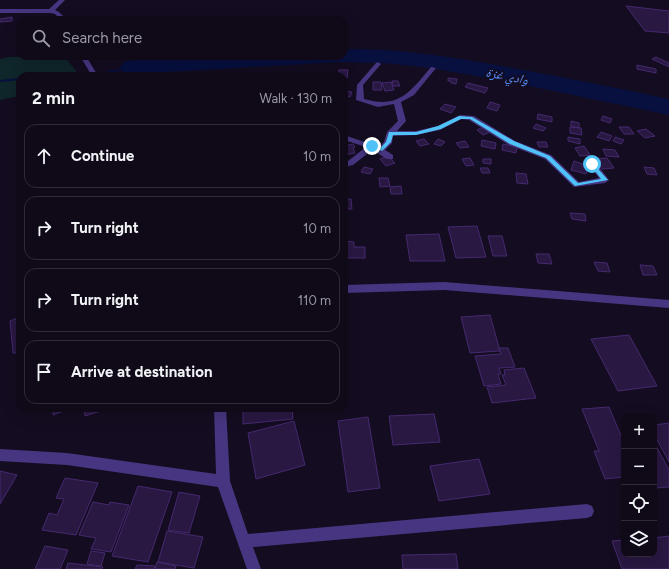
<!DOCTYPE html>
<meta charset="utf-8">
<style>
body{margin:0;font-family:Figtree,"Noto Naskh Arabic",sans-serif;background:#1d1725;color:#f1f3f6}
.controls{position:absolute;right:12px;bottom:12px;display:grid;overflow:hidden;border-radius:8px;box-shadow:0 4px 16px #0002}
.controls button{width:36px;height:36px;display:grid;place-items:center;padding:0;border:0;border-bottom:1px solid #2f2a37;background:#0f0918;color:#f1f3f6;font:20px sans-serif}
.stop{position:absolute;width:12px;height:12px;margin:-9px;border:3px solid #4fc3f7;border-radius:50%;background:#fff}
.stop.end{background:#4fc3f7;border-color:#fff;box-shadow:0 1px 4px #0008}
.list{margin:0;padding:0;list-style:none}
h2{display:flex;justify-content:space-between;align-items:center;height:52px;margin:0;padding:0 16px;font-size:17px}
h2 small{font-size:13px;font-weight:400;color:#9b9aa2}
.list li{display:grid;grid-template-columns:26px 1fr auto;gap:12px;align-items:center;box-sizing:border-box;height:64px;margin:0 8px 8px;padding:0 8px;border:1px solid #2f2a37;border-radius:12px}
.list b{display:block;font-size:15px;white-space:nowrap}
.list em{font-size:13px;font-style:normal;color:#9b9aa2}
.icon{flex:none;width:22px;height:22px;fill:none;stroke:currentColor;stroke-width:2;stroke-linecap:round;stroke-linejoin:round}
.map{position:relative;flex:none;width:669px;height:569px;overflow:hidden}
.search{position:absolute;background:#0f0918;box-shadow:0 4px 16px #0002;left:16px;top:16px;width:332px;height:44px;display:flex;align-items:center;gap:10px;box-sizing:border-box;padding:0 14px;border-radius:12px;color:#9b9aa2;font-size:15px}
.panel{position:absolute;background:#0f0918;box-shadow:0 4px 16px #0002;left:16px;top:72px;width:332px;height:340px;border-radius:12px}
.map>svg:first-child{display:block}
</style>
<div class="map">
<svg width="669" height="569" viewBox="0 0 669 569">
<rect width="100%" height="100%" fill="#140c20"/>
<!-- green -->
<polygon fill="#0f262a" points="64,56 80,76 20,76 20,96 0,100 0,59 10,57"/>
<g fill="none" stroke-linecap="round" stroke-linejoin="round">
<!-- stream -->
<g fill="#07103e" fill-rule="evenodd">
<polygon points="132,66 133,66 133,68 94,76 86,76"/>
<polygon points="20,78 20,80 0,82 0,80"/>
</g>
<!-- river -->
<path fill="#07103e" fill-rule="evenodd" d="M344,49C399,48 453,57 507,67C562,77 615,87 669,99V115L501,80L423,67L384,63L340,62L132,74L124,72L120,67L124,62L132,60L205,56H344Z"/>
</g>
<!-- building -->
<g fill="#291842" stroke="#45296f">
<polygon points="626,6 669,11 669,33 645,31"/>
<polygon points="12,17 12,21 0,22 0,19"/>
<polygon points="656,57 669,63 669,67 652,59"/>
<polygon points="637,65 656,69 656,73 637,69"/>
<polygon points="339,70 348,70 347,78 344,78 344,76 338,76"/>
<polygon points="448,78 457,79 456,84 451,83 451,81 448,81"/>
<polygon points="392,81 398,81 400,86 393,86"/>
<polygon points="373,82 381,82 382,90 373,90"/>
<polygon points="391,82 394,90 385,91 382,83"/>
<polygon points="468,83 488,88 485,93 465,87"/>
<polygon points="344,91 352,92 350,97 344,96"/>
<polygon points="490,102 500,105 497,111 487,108"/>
<polygon points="445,104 456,107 451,113 440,109"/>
<polygon points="538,114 552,117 552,122 537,119"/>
<polygon points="603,116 612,119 610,123 601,120"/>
<polygon points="571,121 579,123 579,128 571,126"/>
<polygon points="536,124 546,128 543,131 533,128"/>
<polygon points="483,127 490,132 483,135 477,130"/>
<polygon points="570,127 581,128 582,135 570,133"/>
<polygon points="619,127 629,127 634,134 624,134"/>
<polygon points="646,129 655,136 645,138 637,131"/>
<polygon points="601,132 612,136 609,141 597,137"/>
<polygon points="568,137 580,139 580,144 568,141"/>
<polygon points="615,137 624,140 621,144 613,141"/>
<polygon points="424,139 429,144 420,146 416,141"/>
<polygon points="438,139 445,142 441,146 434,144"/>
<polygon points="482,140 496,143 495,149 481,146"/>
<polygon points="465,141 469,147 460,148 456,143"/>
<polygon points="537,142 546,142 548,147 539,147"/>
<polygon points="353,144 355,147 353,148 355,153 344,155 344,146"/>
<polygon points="503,144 517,147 516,153 502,150"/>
<polygon points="584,146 590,155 580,156 575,148"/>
<polygon points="603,149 615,150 619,157 606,156"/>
<polygon points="388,156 395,163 386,166 380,159"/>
<polygon points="470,158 474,165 466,166 462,159"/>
<polygon points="607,158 614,168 602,169 595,159"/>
<polygon points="483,159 491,159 491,164 483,163"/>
<polygon points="574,161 588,166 586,174 571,170"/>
<polygon points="364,167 373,169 370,174 361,172"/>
<polygon points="644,167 654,168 657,175 647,174"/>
<polygon points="480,168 488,168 490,173 482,173"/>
<polygon points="516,173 526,174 528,184 517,183"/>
<polygon points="379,178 388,178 390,186 380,187"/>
<polygon points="401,186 402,194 391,194 390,187"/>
<polygon points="351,199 352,209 344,209 344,200"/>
<polygon points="570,213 585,214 586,221 572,219"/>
<polygon points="477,226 486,257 456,258 448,227"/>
<polygon points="439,234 445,261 410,261 406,235"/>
<polygon points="488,236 502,236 507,256 493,256"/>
<polygon points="345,241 354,242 354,247 365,247 365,258 344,258"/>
<polygon points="536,254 549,254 552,264 538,263"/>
<polygon points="594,262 607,263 610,272 598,271"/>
<polygon points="640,265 653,266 657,275 643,275"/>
<polygon points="490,315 500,351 470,353 461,317"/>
<polygon points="20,317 20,353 13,353 10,321"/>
<polygon points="629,335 657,386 618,391 591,339"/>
<polygon points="499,348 508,348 515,367 499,368 501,374 498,374 501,384 484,386 475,356 501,354"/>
<polygon points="524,368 536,398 492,403 487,387 506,385 502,375 505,375 504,370"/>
<polygon points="609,407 624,443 624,477 605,479 594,451 599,451 582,409"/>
<polygon points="53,408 71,408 53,415"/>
<polygon points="84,408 110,408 85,416"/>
<polygon points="243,408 292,408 293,419 243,424"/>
<polygon points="434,414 440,442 393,445 389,416"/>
<polygon points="368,417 380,488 348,492 338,421"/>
<polygon points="294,421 305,465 256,479 248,433"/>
<polygon points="669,423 669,462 654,434 654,425"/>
<polygon points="654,442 669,470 669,487 656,488 654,485"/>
<polygon points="479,459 490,494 439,501 430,466"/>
<polygon points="0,471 17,475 0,504"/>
<polygon points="65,478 98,483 76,535 42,530 49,513 57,515 64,499 56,498"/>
<polygon points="138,486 172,492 148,562 112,556"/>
<polygon points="179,492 200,496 189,533 168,530"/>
<polygon points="93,502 109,505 110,502 129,505 111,552 91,549 96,538 79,535"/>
<polygon points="167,531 203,537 194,568 158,562"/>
<polygon points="669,536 669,569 622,569 612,541 624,540 624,554 654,554 654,538"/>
<polygon points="45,546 68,550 60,569 35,569"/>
<polygon points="91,551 105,553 101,566 87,564"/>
<polygon points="456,554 458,569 403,569 402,555"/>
<polygon points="157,562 176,566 175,569 155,569"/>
<polygon points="68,563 103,567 102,569 66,569"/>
<polygon points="137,565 155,566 154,569 135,569"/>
</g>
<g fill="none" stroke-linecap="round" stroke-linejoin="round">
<!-- minor -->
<g fill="#483581" fill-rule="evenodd">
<polygon points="59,0 65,0 55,10 59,12 67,20 61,20 55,14 50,13 0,13 0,9 49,9"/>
<polygon points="80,56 86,56 98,76 92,76"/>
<path d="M378,62L381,64L363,85L364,99C399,109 410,92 431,67L436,68L414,95L401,102L406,121L397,131H416L438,126L460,115L474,116L515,141L551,155L579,182L599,178L588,164L592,161L595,162L609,180L605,183L574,187L545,159L509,145L469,120L461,119L440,130L416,135L393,136L392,143L385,150L393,155V159H387L372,150L353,165L344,167V161H348L366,147L344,140V135L379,147L384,142L387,132L398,121L394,104L378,107L356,100L357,85L376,63Z"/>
<polygon points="444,282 669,300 669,308 444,290 344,293 344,285"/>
<polygon points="214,408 226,408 230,481 248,534 587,504 592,506 594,511 592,516 587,518 253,547 261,569 247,569 218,487 67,465 0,461 0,449 67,453 216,474"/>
</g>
</g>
<!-- route -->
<polygon fill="#4fc3f7" points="459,116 472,117 514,141 550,156 578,183 601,179 590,164 592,162 608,180 575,186 546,158 510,144 470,119 461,119 441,129 416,135 393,135 391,142 382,151 370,146 372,145 380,148 386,142 389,132 416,132 438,126"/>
<g text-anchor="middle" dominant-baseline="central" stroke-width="3.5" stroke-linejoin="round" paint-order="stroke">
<!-- far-water labels -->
<g font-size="13" font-style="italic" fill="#5991ff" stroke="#140c20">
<text transform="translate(507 76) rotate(11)">وادي غزة</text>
</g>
</g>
</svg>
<div class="controls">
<button>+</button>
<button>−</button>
<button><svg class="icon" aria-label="locate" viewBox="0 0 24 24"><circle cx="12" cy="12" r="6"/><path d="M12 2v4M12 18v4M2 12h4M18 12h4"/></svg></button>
<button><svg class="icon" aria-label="layers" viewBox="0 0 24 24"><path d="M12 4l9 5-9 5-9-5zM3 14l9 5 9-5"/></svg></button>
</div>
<div class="stop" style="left:592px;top:164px"></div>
<div class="stop end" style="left:372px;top:146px"></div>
<div class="search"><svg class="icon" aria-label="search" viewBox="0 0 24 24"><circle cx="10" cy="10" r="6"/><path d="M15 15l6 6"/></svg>Search here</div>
<section class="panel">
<h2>2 min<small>Walk · 130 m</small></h2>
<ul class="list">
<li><svg class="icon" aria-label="ahead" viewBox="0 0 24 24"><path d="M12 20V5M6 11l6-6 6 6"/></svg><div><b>Continue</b></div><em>10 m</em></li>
<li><svg class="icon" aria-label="right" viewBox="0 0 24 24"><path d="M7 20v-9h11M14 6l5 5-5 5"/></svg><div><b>Turn right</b></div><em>10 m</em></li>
<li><svg class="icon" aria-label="right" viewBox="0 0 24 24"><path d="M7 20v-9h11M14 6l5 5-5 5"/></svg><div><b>Turn right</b></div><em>110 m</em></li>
<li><svg class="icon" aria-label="arrive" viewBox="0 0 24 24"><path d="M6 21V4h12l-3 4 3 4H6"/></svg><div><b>Arrive at destination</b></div></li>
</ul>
</section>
</div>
